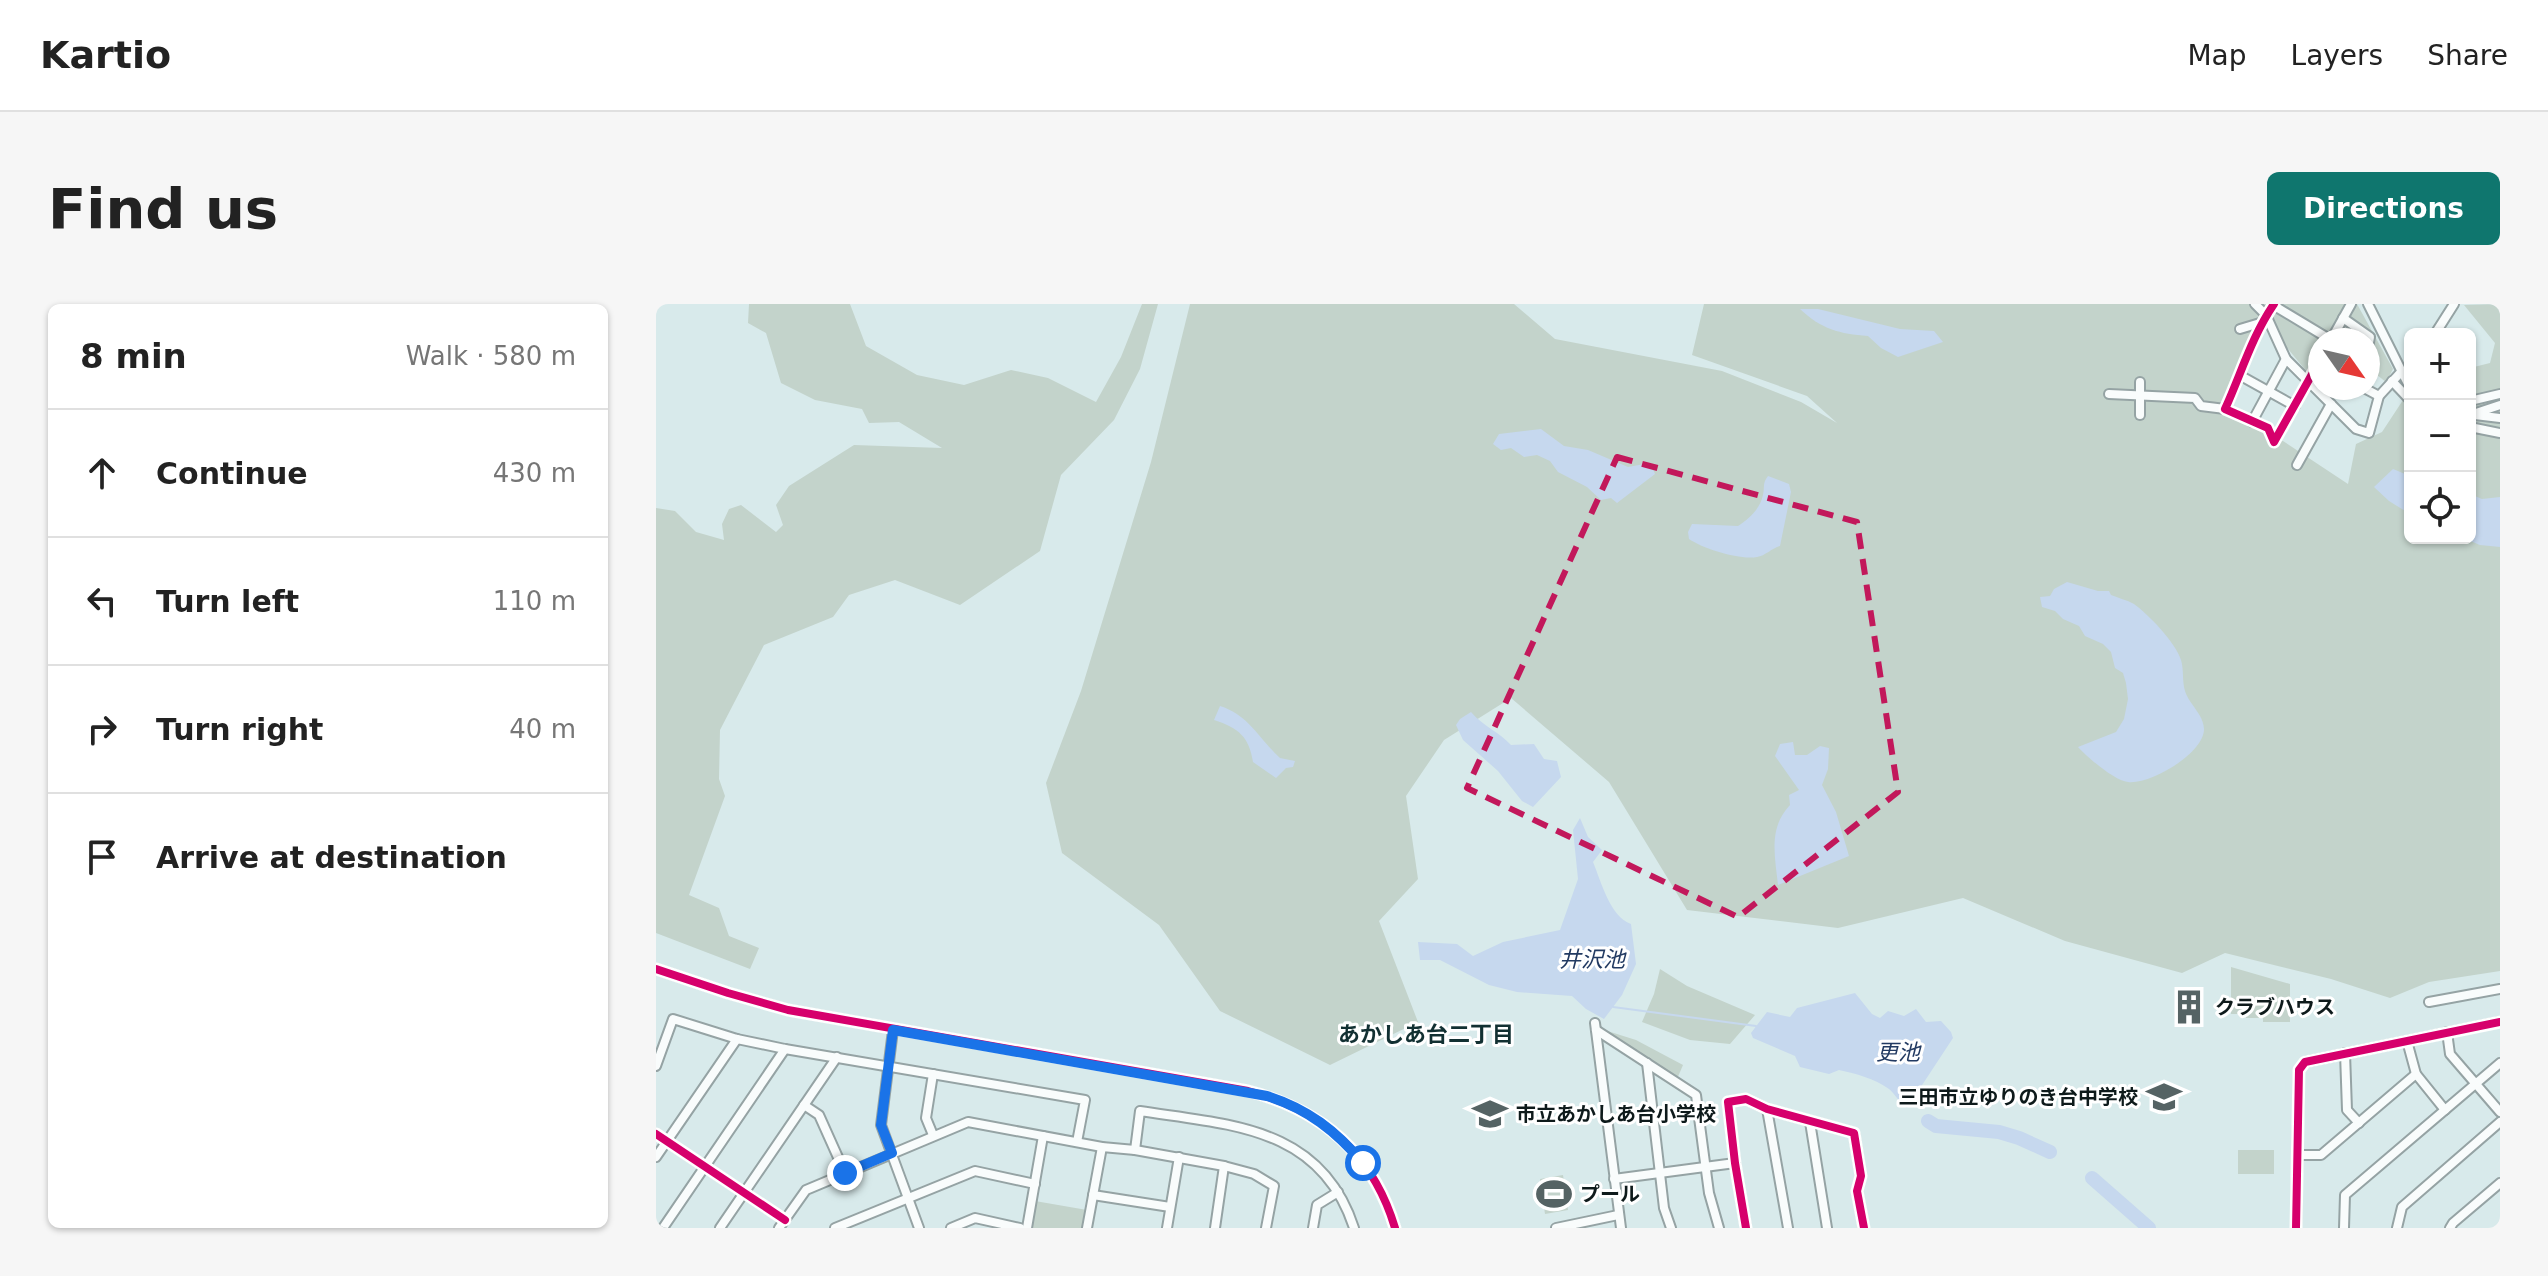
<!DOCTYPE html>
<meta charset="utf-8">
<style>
body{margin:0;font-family:"DejaVu Sans","Noto Sans JP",sans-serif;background:#f6f6f6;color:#222}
.controls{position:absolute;right:24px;top:24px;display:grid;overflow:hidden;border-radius:12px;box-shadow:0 2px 6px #0004}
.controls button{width:72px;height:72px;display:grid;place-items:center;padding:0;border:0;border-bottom:2px solid #e0e0e0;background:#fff;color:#222;font:40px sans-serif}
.compass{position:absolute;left:1652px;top:24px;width:72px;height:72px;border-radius:50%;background:#fff;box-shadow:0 2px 6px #0004;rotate:124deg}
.stop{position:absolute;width:24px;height:24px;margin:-18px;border:6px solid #1a73e8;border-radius:50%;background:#fff}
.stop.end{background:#1a73e8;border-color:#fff;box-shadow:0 2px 8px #0008}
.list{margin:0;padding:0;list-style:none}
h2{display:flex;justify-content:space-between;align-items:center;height:104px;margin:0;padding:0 32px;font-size:34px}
h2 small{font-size:26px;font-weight:400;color:#767676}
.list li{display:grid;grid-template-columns:52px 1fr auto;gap:24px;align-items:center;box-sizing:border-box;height:128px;padding:0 32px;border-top:2px solid #e0e0e0}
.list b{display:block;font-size:30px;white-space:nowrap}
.list em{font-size:26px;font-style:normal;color:#767676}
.icon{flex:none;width:44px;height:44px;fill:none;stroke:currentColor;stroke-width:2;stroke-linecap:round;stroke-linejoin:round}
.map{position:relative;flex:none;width:1844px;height:924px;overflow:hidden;border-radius:12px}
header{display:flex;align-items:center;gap:48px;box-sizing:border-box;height:112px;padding:0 40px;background:#fff;border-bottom:2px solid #e0e0e0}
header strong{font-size:38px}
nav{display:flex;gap:44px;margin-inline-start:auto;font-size:28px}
.intro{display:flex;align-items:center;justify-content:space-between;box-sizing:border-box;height:192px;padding:0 48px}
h1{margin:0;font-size:56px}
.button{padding:20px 36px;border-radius:12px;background:#0f766e;color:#fff;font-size:28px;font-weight:700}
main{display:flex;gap:48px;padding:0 48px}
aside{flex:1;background:#fff;border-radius:12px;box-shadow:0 2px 6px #0004}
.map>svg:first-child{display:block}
</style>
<header>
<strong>Kartio</strong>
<nav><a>Map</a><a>Layers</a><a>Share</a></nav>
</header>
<div class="intro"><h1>Find us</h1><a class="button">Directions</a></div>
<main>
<aside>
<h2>8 min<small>Walk · 580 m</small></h2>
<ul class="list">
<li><svg class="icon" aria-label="ahead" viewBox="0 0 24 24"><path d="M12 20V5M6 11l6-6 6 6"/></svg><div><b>Continue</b></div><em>430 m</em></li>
<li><svg class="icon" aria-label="left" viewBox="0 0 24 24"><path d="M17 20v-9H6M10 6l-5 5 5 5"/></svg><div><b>Turn left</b></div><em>110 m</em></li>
<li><svg class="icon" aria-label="right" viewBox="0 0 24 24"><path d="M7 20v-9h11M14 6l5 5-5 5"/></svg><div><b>Turn right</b></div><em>40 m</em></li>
<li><svg class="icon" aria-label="arrive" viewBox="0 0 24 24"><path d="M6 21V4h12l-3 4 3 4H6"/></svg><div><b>Arrive at destination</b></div></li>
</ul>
</aside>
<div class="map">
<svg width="1844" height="924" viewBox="0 0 1844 924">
<rect width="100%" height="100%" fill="#d8eaeb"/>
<!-- green -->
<g fill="#c3d3cb">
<polygon points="93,0 194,0 210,42 261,71 308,81 355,66 392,74 440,98 465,53 486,0 502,0 484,65 458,116 405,171 384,247 304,301 239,276 193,291 177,313 108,341 64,426 63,475 69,492 33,591 63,604 73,632 103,644 94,665 0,629 0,204 19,207 40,228 68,236 66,220 73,205 85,201 120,228 127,221 120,201 133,182 198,141 286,144 243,118 213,119 206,105 159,96 125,79 110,29 92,19"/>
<polygon points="534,0 858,0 899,35 1066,67 1145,98 1181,119 1151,92 1036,51 1048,0 1701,0 1737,65 1730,78 1712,64 1712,36 1664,36 1664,65 1656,74 1608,16 1560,108 1627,137 1692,180 1700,140 1726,128 1749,93 1754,96 1754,234 1814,234 1814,64 1834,59 1839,39 1808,1 1844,0 1844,667 1773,678 1734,694 1675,675 1569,649 1526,669 1409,637 1307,594 1182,624 1031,606 953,478 855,394 788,436 750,492 762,575 723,617 762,718 674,761 564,707 503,621 406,549 390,479 425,387 495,158"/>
<polygon points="1575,663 1634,680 1634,718 1607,718 1607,714 1590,714 1590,710 1575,710"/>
<polygon points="1004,665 1031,682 1099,711 1074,740 1034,736 986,718 998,690"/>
<polygon points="945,725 980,736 1027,761 1021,775"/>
<rect x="1582" y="846" width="36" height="24"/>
<polygon points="907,871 912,906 889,910 884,875"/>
<polygon points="379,897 431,906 428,924 374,924"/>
</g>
<!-- water -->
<g fill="#c6d8ee">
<path d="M1144,5H1162L1244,25L1278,27L1287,38L1242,53L1225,44L1212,32C1184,30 1165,25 1144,5Z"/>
<polygon points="885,125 908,142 932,146 972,163 994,159 999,170 961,199 955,194 945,196 931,183 902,168 894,157 881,151 868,153 855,144 845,146 837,140 843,130"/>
<polygon points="1737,165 1754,172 1754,210 1733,197 1718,183"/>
<path d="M1112,172L1133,180L1135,188L1124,242C1116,244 1109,252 1101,253C1083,256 1048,245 1033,235L1032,228L1036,220L1082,222C1093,215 1104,205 1107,191C1109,182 1106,180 1112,172Z"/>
<polygon points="1814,190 1826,195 1844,193 1844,243 1824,241 1807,234 1814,234"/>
<path d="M1411,278L1442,287H1453L1455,291C1462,294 1471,296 1478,300C1493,311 1520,339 1525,356C1528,366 1526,377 1529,387C1533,400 1548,411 1548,425C1548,450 1493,481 1472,478C1459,477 1431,453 1422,443L1460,428L1468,415L1472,395L1470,379L1467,369L1459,364L1455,348L1447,340L1429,332L1423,322L1407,315L1399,307L1386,303L1384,293L1394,292L1398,285Z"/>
<path d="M564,402C593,411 603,435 624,454L639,457L637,463L630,464L620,474L597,458C593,433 583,424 558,416Z"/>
<path d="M815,408C827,422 843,428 855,441L878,440L888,455L901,457L905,473L877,503L866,497L842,467L807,436L800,421L804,415Z"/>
<path d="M1137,438L1139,451H1151L1164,442L1173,444L1172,465L1166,481L1180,508L1193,552L1122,581C1119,552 1112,524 1134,501L1133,491L1143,486L1119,452L1124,440Z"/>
<path d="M924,514L932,533L946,546L937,558C945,577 954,613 975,620L980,660L966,691L948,715L930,705L916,692L861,688L833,681L784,656H764L762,638L801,640L817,652L847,638L904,626L922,575L917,526Z"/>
<path d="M1199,689L1216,710L1224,714L1232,707L1248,712L1260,705L1270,718L1285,717L1295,728L1297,734L1251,804C1243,798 1239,790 1233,785C1218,774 1200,770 1183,766L1173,770L1144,763L1139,752L1097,734L1095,729L1111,708L1134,713L1141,704Z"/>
</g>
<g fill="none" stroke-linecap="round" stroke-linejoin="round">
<!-- stream -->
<polyline stroke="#c6d8ee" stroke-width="2" points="957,703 1100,722"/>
<!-- river -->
<g stroke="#c6d8ee" stroke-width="14">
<polyline points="1272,817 1280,822 1343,828 1363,834 1394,848"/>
<polyline points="1436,874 1493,924"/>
</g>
<!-- minor casing -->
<g stroke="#95a3a4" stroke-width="12">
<g id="minor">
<polyline points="1599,0 1610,11 1630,55 1700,125 1713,129 1723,92 1745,68"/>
<path d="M1618,0C1596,32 1585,70 1569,105L1612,124L1618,138L1664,56"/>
<polyline points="1712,0 1754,84"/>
<polyline points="1617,1 1675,36"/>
<polyline points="1687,14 1714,33 1712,44"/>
<polyline points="1584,25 1604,19"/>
<polyline points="1779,30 1798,0"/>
<polyline points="1675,36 1695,0"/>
<polyline points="1585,72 1639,102"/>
<polyline points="1736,77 1754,96"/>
<polyline points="1484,78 1484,111"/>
<polyline points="1708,84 1723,92"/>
<polyline points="1453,90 1539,94 1545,102 1569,105"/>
<polyline points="1814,97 1844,90"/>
<polyline points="1814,111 1844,101"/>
<polyline points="1819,111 1844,114"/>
<polyline points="1596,118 1630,55"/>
<polyline points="1814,123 1844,129"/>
<polyline points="1641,161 1675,100"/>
<path d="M0,665L72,689L132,706L592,787C666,806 717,850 739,924"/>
<polyline points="1773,698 1844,685"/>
<polyline points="939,719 965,924"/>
<polyline points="237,726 225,821 263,924"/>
<polyline points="940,726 1040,791 1053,889 1063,924"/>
<polyline points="1791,728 1794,750 1844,808"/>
<polyline points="1751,737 1760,770 1789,806"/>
<polyline points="1689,749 1691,806 1703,819"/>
<polyline points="991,759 1008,904 1015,924"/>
<polyline points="0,762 17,715 81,735 129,745 429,796 421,838"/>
<polyline points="148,801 163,811 189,869"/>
<polyline points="1111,805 1132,924"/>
<polyline points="1154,818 1171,924"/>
<polyline points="0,830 129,916"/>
<polyline points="277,831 270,814 277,770"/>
<path d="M479,846L484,807C574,821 665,822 698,924"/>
<polyline points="1641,851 1665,851 1760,770"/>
<polyline points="0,853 81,735"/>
<polyline points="958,875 1079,859"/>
<polyline points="437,891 514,903"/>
<polyline points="7,924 129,745"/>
<polyline points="64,924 181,753"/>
<polyline points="123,924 150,886 312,818 446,843 479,846 568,862 598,870 618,882 610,924"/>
<polyline points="179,924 319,867 379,880"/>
<polyline points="295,924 319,914 364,924"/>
<polyline points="371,924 387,832"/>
<polyline points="431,924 446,843"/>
<polyline points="511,924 523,853"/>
<polyline points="559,924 568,862"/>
<polyline points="657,924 661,901 682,888"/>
<polyline points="900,924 962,911"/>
<polyline points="1090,924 1079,859 1072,798 1090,795 1111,805 1198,829 1205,872 1201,887 1208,924"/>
<polyline points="1640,924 1643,766 1649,758 1844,718"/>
<polyline points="1688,924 1689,891 1844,759"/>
<polyline points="1741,924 1746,903 1844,818"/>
<polyline points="1794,924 1797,919 1844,879"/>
</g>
</g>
<!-- minor -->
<use href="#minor" stroke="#f9fcfc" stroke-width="8"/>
<!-- cycleway casing -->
<g stroke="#fff" stroke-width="13">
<g id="cycleway">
<path d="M1618,0C1596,32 1585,70 1569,105L1612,124L1618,138L1664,56"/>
<path d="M0,665L72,689L132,706L592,787C666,806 717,850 739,924"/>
<polyline points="0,830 129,916"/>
<polyline points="1090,924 1079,859 1072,798 1090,795 1111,805 1198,829 1205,872 1201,887 1208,924"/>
<polyline points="1640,924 1643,766 1649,758 1844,718"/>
</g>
</g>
<!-- cycleway -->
<use href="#cycleway" stroke="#d6006c" stroke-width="8"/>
</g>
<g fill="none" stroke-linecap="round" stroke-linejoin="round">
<!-- route -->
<path stroke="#1a73e8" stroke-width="10" d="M189,869L236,849L225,821L237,726L611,792C652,805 680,827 707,859"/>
</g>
<!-- marked area -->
<path fill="none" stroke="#c2185b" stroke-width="6" stroke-dasharray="16 10" stroke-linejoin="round" d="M961,153L1201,218L1242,488L1082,613L811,484Z"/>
<!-- icons -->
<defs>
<g id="building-bare" transform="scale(2.76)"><path d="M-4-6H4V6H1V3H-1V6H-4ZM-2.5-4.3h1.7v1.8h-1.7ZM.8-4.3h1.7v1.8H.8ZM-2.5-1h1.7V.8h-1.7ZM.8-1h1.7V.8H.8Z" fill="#556364" stroke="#fff" stroke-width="2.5" paint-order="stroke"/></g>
<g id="school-bare" transform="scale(2.76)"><path d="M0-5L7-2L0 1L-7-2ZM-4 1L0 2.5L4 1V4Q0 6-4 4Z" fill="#556364" stroke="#fff" stroke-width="2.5" paint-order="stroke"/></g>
<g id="stadium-bare" transform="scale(2.76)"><path d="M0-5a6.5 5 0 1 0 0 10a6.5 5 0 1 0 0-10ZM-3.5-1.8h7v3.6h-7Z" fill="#556364" stroke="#fff" stroke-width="2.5" paint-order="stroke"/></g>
</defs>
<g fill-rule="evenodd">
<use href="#building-bare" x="1533" y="703"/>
<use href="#school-bare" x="1508" y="793"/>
<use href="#school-bare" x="834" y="810"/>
<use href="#stadium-bare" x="898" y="890"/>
</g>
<g text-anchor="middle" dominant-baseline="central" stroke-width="6" stroke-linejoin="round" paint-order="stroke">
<!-- poi labels -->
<g font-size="20" font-weight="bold" fill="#0e1a1b" stroke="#fff" text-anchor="start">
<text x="1559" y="703">クラブハウス</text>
<text x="1482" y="793" text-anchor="end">三田市立ゆりのき台中学校</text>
<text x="860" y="810">市立あかしあ台小学校</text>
<text x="924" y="890">プール</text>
</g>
<!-- water labels -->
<g font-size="22" font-style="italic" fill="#223a62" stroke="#fff">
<text x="936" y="655">井沢池</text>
<text x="1242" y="748">更池</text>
</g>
<!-- neighbourhood labels -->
<g font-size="22" font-weight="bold" fill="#123032" stroke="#fff">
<text x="770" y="730">あかしあ台二丁目</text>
</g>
</g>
</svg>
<div class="controls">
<button>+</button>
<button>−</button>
<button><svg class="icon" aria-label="locate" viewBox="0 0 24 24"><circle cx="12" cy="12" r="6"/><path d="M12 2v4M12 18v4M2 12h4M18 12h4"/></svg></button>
</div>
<svg class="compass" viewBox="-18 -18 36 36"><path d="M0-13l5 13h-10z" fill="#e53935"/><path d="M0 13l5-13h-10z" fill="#767676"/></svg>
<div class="stop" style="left:707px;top:859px"></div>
<div class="stop end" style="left:189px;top:869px"></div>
</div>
</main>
